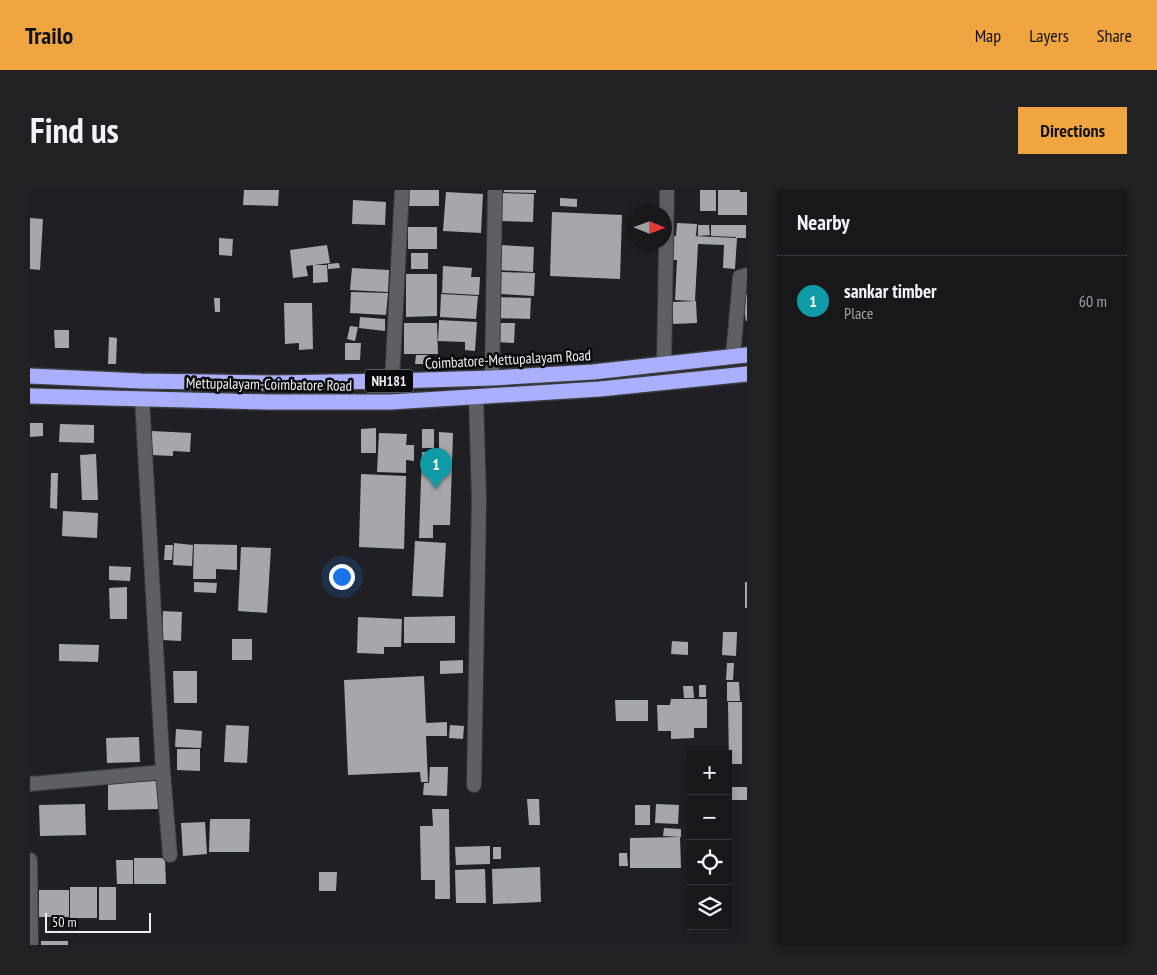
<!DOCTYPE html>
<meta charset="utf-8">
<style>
body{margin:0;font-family:"PT Sans Narrow",sans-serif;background:#212124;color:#f1f3f6}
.controls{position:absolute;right:15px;bottom:15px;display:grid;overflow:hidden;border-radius:0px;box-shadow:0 2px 8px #0003}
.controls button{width:45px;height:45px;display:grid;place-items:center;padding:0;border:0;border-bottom:1px solid #36373a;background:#18181b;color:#f1f3f6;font:25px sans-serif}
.compass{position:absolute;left:597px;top:15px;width:45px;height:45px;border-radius:50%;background:#18181b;box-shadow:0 2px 8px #0003;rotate:91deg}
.scale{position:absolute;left:15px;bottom:12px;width:106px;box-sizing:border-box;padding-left:5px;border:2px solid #eeeef0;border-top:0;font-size:14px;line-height:18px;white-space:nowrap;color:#eeeef0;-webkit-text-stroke:4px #0a0a0c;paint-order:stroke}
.you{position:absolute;left:311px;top:386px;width:18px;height:18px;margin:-12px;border:4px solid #fff;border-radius:50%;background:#1a73e8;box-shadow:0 0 0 8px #1a73e833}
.badge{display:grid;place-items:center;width:32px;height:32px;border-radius:50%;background:#f1a540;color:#fff;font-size:16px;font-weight:700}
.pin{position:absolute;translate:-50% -41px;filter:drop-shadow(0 1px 2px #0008)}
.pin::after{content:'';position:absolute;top:26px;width:18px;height:15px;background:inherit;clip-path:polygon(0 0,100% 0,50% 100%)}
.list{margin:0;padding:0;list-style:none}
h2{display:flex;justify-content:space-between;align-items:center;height:65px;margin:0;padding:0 20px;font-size:21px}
h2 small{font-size:16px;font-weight:400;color:#9fa0a3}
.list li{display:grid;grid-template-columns:32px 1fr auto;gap:15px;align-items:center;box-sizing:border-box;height:90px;padding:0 20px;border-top:1px solid #36373a}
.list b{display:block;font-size:19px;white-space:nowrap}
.list p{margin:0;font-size:16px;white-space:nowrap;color:#9fa0a3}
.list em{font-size:16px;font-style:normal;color:#9fa0a3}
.icon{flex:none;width:28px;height:28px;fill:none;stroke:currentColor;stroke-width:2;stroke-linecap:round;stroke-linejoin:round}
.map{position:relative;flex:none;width:717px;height:755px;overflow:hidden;border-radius:0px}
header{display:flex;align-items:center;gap:30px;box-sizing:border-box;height:70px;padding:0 25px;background:#f1a540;color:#111}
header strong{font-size:24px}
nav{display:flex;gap:28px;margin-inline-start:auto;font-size:18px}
.intro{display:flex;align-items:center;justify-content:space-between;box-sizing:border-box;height:120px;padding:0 30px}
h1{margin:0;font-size:35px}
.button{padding:12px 22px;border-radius:0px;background:#f1a540;color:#111;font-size:18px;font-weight:700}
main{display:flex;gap:30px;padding:0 30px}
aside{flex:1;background:#18181b;border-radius:0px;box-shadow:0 2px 8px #0003}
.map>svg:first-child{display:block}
</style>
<header>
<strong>Trailo</strong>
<nav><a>Map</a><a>Layers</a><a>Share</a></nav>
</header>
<div class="intro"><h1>Find us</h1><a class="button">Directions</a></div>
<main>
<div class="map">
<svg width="717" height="755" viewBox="0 0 717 755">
<rect width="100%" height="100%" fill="#202024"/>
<!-- building -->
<g fill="#a6a7ab">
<polygon points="214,0 249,0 248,16 213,15"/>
<rect x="377" y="0" width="32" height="16"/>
<polygon points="474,0 506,0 506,3 474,2"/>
<rect x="670" y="0" width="16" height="21"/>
<polygon points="688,0 710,0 710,2 717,2 717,25 688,25"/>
<polygon points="416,2 453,4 451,43 413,41"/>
<polygon points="472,3 504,4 503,32 471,31"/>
<polygon points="530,8 547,9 547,17 530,16"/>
<polygon points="323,10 356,12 355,35 322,34"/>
<polygon points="522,22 592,25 590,89 520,86"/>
<polygon points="0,28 13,29 10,80 0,79"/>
<polygon points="647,33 667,34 666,46 663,46 707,48 705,79 693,78 694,55 668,54 665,111 645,110 647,70 640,70 641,45 646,46"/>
<polygon points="668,35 679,35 680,45 668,46"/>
<polygon points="681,35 716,35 716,48 706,48 706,47 681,46"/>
<rect x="378" y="37" width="29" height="22"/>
<polygon points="189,48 203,49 202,66 189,65"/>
<polygon points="297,55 300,73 276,76 278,86 263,88 260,60"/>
<polygon points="470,55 504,57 503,82 469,80"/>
<rect x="381" y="63" width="17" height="16"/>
<polygon points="309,73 310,78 298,79 298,74"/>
<polygon points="283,75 297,75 298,92 283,93"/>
<polygon points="413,76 442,78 441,87 450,87 449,105 412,103"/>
<polygon points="322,78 359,80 358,102 320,100"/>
<polygon points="470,82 505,83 504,106 470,104"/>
<polygon points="376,84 407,84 407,126 376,127"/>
<polygon points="321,102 358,103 356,125 320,123"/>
<polygon points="411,104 448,106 446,129 410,127"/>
<polygon points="717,104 717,131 716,131 712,105"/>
<polygon points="467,107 501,108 500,129 466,128"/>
<polygon points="184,108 190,108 190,122 185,122"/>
<polygon points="666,111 667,133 643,134 642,112"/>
<polygon points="254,113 282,113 283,159 269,160 269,153 255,154"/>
<polygon points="330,127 355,129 355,141 329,138"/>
<polygon points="409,130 447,132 445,161 435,160 435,152 408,151"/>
<polygon points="374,133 407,133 408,164 374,164"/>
<polygon points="466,133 485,133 484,153 465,152"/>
<polygon points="320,136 328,137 325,151 317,149"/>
<polygon points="24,140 39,140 39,158 25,158"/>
<polygon points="79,147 87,148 86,174 78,174"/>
<polygon points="315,153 331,153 330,170 315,170"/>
<polygon points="386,165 399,165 398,174 385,174"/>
<polygon points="0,233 13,233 13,246 0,247"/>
<polygon points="30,234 64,235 64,253 29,252"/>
<polygon points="346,238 346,263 331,263 331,239"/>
<rect x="392" y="239" width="12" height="19"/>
<polygon points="122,241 161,243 160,262 143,261 143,266 121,265"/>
<polygon points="409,242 423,243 420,335 403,335 403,348 389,348 392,262 409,262"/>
<polygon points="349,243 377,244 376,255 384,255 384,271 376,270 376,283 347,282"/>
<polygon points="66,264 68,310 52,310 50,265"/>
<polygon points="21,283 28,283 27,319 20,318"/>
<polygon points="331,284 376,286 374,359 329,357"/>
<polygon points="33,321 68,323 67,348 32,346"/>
<polygon points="385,351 416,353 413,407 382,406"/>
<polygon points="144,353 163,355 162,376 143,375"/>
<polygon points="164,354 207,355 207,380 186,379 186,389 163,389"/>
<polygon points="135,355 143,355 142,370 134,370"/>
<polygon points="211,357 241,358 237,423 208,421"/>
<polygon points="79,376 101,377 100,391 79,390"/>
<polygon points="164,392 187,393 186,403 164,402"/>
<rect x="715" y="392" width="2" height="26"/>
<polygon points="97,397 97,429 80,429 79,398"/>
<polygon points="133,421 152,422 151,451 132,450"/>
<polygon points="425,426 425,453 374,453 374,427"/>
<polygon points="328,427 372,429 371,457 354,457 354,464 327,463"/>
<polygon points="693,442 707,442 706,466 692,465"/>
<rect x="202" y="449" width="20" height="21"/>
<polygon points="642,451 658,452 658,465 641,464"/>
<polygon points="29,454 69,455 68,472 29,471"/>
<polygon points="433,470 433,483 410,484 410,471"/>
<polygon points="697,473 704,473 703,490 696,490"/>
<polygon points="143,481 167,481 167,513 144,513"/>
<polygon points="394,486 396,533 417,532 417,546 396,546 398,592 391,592 390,582 318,585 314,490"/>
<polygon points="697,492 709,492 710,511 697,511"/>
<rect x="669" y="495" width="7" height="12"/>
<polygon points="653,496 663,496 664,508 654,508"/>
<polygon points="641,509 677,509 677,538 664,538 664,548 641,549 641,541 628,541 627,515 640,515"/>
<polygon points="585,510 618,510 618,531 586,531"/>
<polygon points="698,512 712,512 712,574 699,574"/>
<polygon points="196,535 219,536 217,573 194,572"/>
<polygon points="420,535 434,536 433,549 419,548"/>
<polygon points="146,539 172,541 171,558 145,557"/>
<polygon points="109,547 110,572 77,573 76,548"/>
<polygon points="147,559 170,559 170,581 147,580"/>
<polygon points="400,577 418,577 417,606 393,605 394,593 399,593"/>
<polygon points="130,591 130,619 78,620 78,592"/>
<rect x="701" y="597" width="16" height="13"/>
<polygon points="497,609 509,609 510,635 499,635"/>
<polygon points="55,614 56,645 10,646 9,615"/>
<polygon points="626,614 649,615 648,634 625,633"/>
<rect x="605" y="615" width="15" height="20"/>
<polygon points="402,619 419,619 420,709 405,709 405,690 391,690 390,636 403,636"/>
<polygon points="180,629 220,629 219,662 179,662"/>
<polygon points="175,632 177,664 153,666 151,633"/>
<polygon points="634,638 651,639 651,647 633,646"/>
<polygon points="650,647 651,678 600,678 600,648"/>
<polygon points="460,656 460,674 426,675 425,657"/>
<rect x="463" y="657" width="8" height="12"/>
<polygon points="589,663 597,663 598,676 589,676"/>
<polygon points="104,668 135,668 136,694 104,694"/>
<polygon points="86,670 103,670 103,694 87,694"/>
<polygon points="510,677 511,712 463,714 462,679"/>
<polygon points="455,679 456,713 426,713 425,680"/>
<polygon points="289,682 307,682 306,701 289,701"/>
<rect x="40" y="697" width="27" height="31"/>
<rect x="69" y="697" width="17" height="33"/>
<rect x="9" y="700" width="30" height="27"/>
<rect x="11" y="751" width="27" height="4"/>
</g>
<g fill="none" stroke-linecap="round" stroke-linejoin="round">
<!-- street casing -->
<g stroke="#3c3c3f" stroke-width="16">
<g id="street">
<polyline points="703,166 710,87 717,85"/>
<polyline points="634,174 637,0"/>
<polyline points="462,188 465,0"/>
<polyline points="362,191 372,0"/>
<polyline points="133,582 140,665"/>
<polyline points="0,594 133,582 112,209"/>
<polyline points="444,595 449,309 446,207"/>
<polyline points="0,670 1,755"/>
</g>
</g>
<!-- highway casing -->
<g stroke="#3c3c3f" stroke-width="18">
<g id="highway">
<polyline points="0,186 111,191 241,193 362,191 462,188 563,182 717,165"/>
<polyline points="0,206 239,212 361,212 570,199 717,184"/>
</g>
</g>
<!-- street -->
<use href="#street" stroke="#5e5f63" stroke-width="14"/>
<!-- highway -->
<use href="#highway" stroke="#aab0ff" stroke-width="15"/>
</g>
<g text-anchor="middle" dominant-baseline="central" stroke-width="5" stroke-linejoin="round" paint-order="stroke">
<!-- shield labels -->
<rect fill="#0a0a0c" stroke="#aaaaac" stroke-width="1" x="335" y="179.5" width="48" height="23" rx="4"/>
<g font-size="14" font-weight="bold" fill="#eeeef0">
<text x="359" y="191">NH181</text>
</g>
<!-- street labels -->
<g font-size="15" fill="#eeeef0" stroke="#0a0a0c">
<text transform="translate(478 169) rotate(-3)">Coimbatore-Mettupalayam Road</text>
<text transform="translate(239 194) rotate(1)">Mettupalayam-Coimbatore Road</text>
</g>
</g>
</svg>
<div class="controls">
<button>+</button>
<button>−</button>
<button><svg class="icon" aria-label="locate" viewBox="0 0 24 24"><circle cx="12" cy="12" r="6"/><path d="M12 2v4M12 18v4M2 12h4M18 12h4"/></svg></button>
<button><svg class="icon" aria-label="layers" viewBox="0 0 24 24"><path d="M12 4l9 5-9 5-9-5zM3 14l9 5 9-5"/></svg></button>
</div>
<svg class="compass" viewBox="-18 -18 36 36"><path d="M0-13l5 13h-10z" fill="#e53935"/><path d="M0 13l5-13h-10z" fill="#9fa0a3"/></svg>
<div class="scale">50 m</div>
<div class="you"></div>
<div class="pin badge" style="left:406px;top:299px;background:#0f9aa8">1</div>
</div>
<aside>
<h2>Nearby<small></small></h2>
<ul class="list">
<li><span class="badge" style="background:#0f9aa8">1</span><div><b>sankar timber</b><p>Place</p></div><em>60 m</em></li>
</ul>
</aside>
</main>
